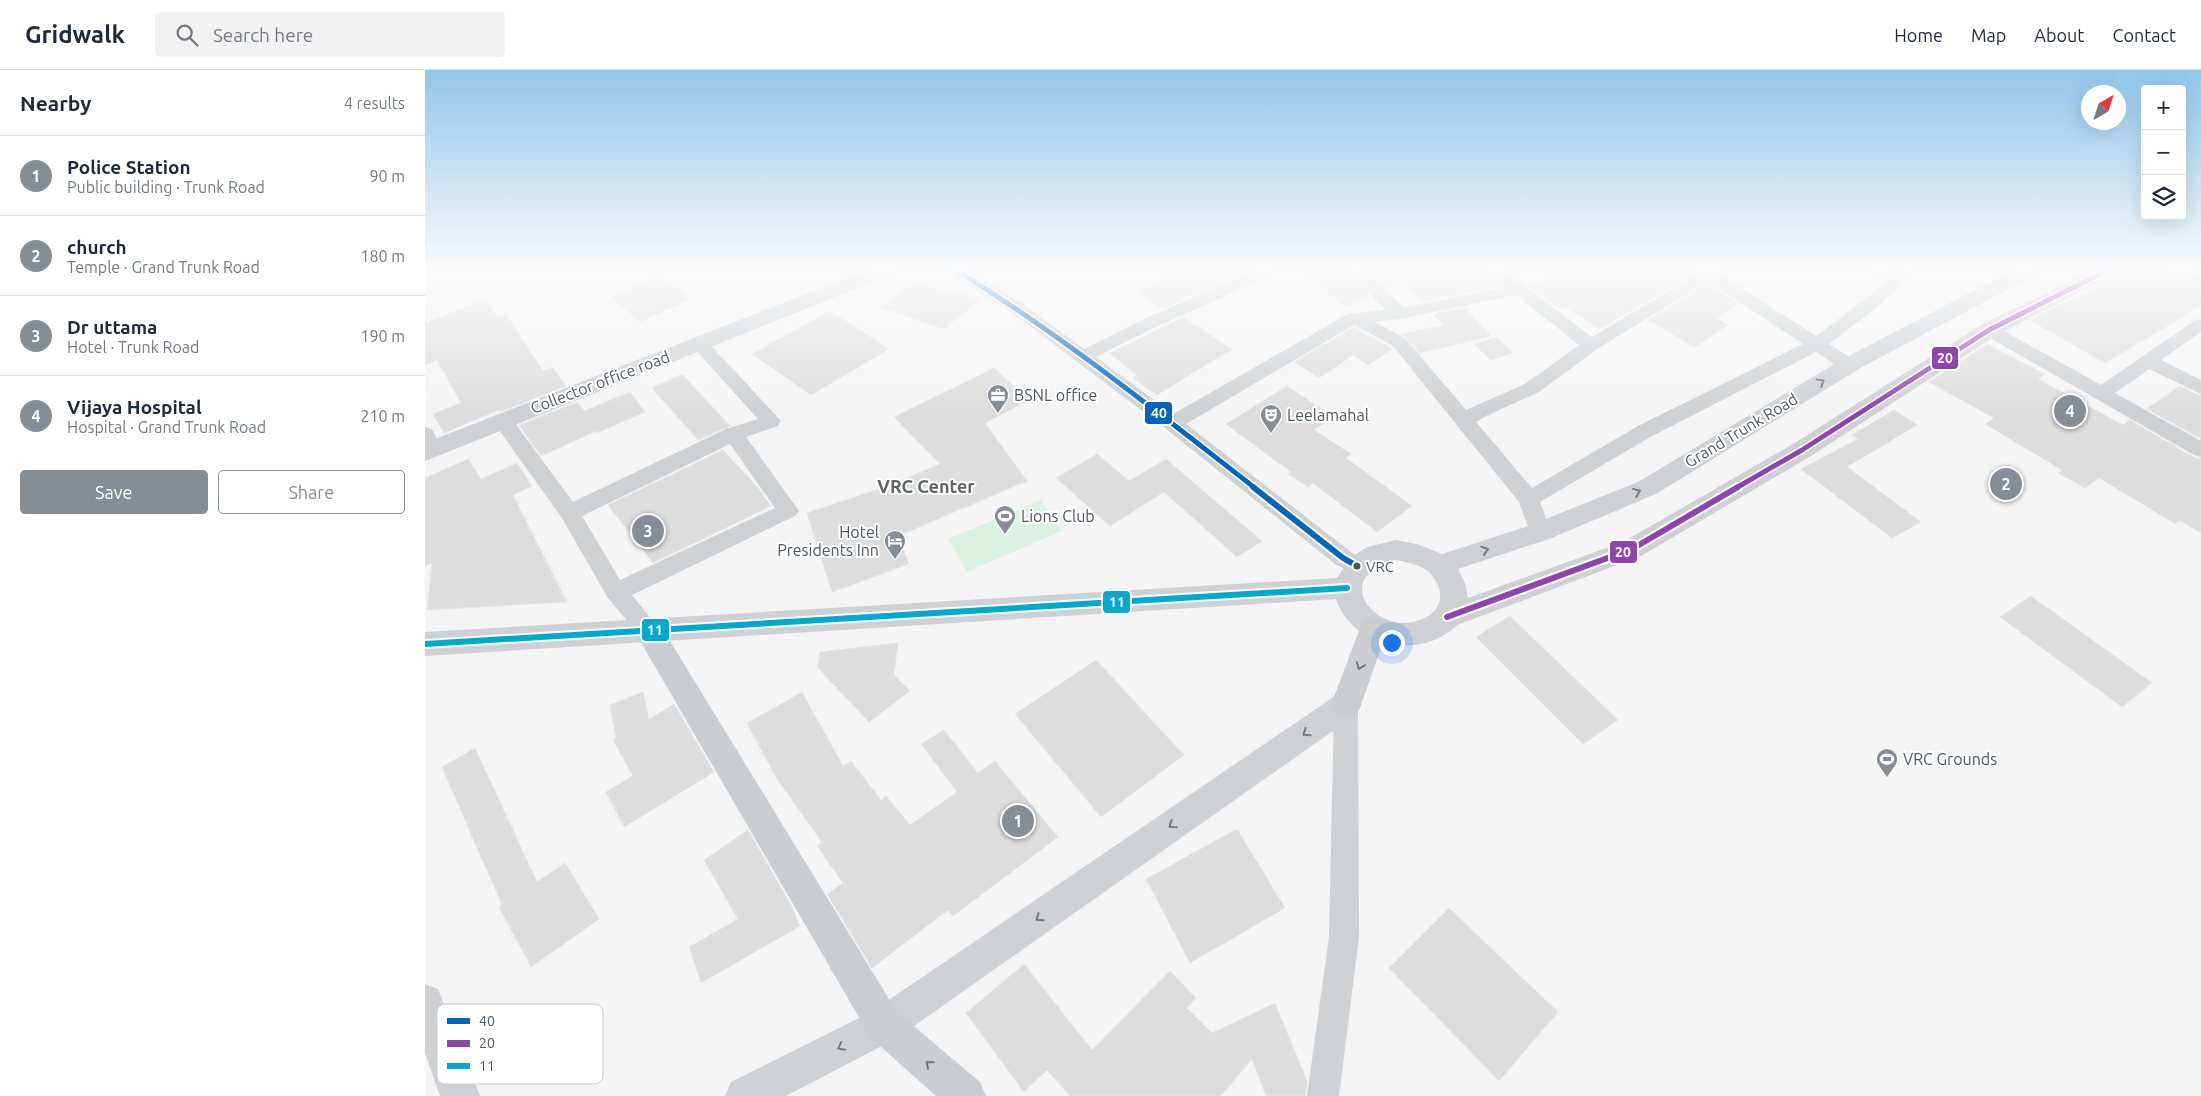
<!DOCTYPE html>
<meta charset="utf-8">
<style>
body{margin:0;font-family:Ubuntu,sans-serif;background:#f2f2f3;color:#1f2937}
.controls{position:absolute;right:15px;top:15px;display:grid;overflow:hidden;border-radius:5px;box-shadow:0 5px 20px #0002}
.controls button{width:45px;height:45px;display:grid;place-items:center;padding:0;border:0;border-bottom:1px solid #e0e1e3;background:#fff;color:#1f2937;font:25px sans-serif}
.compass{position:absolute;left:1656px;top:15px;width:45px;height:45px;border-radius:50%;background:#fff;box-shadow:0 5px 20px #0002;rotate:39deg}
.you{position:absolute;left:966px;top:572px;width:18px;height:18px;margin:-12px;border:4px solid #fff;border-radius:50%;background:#1a73e8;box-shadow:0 0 0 8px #1a73e833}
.badge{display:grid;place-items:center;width:32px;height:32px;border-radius:50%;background:#868d94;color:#fff;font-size:16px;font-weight:700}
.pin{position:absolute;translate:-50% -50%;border:2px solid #fff;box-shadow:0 1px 5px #0006}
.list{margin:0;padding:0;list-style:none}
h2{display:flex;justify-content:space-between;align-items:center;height:65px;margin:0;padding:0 20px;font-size:21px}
h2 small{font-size:16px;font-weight:400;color:#747a83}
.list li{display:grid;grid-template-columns:32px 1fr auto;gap:15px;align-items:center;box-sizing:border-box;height:80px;padding:0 20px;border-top:1px solid #e0e1e3}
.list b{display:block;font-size:19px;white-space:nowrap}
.list p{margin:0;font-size:16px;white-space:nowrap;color:#747a83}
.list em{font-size:16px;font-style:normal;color:#747a83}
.actions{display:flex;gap:10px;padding:15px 20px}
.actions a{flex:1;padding:11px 0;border:1px solid #868d94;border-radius:5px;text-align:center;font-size:18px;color:#868d94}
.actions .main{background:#868d94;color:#fff}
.icon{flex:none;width:28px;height:28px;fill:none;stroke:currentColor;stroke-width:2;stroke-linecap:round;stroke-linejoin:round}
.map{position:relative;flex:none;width:1776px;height:1026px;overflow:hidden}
header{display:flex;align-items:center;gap:30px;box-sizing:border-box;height:70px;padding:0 25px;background:#fff;border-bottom:1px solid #e0e1e3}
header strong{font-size:24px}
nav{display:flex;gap:28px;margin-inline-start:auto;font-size:18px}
.search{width:350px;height:45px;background:#f2f2f3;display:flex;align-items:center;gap:12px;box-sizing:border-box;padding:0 18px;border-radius:5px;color:#747a83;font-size:19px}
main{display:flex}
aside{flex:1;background:#fff}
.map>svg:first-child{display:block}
</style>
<header>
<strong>Gridwalk</strong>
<div class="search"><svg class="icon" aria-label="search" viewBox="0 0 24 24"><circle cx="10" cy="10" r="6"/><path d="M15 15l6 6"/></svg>Search here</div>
<nav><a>Home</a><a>Map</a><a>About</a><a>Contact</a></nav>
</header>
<main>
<aside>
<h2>Nearby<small>4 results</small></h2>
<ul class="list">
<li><span class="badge">1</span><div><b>Police Station</b><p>Public building · Trunk Road</p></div><em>90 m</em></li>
<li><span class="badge">2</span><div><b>church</b><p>Temple · Grand Trunk Road</p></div><em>180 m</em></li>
<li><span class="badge">3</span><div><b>Dr uttama</b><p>Hotel · Trunk Road</p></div><em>190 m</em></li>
<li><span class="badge">4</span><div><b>Vijaya Hospital</b><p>Hospital · Grand Trunk Road</p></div><em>210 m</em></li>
</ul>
<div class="actions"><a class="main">Save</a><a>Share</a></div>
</aside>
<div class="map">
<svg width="1776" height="1026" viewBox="0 0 1776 1026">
<rect width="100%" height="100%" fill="#f4f4f4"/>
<!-- green -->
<polygon fill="#d9f2e3" points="616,430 636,461 542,502 523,469"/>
<!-- building -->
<g fill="#ddddde" stroke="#e5e6e7">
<polygon points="758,199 826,199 737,239 714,222"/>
<polygon points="874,199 919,199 945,226 920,237"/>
<polygon points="942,199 1057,199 1076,216 997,232 978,213 962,219"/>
<polygon points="1145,199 1266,199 1269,204 1174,259 1141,237 1135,240 1105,217"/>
<polygon points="1698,199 1740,199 1743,205 1776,218 1776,236 1680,293 1605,250 1693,205"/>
<polygon points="236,205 265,229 215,252 187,227"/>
<polygon points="492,211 516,221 518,218 555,229 519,259 455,237"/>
<polygon points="1283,213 1314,234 1291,248 1303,255 1270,277 1223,250"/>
<polygon points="59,230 73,247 81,244 118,301 127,297 141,316 75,342 74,340 19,363 8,344 36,333 12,290 0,295 0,253"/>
<polygon points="1040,238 1066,266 995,283 977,264 1019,255 1008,244"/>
<polygon points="405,241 464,279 386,325 327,284"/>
<polygon points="758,247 807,279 732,325 708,308 712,305 684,283"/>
<polygon points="929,257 968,279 943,295 928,285 894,308 869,292"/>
<polygon points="1071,267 1088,283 1066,290 1049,274"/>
<polygon points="1562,274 1620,304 1613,309 1698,355 1705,350 1768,387 1776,389 1776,463 1754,450 1751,454 1674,408 1660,418 1633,403 1637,400 1560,354 1569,348 1504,312"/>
<polygon points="569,298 604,330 560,353 602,411 473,466 484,494 407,522 382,443 463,416 515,394 469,347"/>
<polygon points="257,304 268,316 305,356 273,370 227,318"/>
<polygon points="862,316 909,347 889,360 926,384 921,388 987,436 952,462 888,413 883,417 863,404 866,402 801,354"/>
<polygon points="1754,316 1776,326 1776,369 1722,339"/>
<polygon points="205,322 220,342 172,363 171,361 116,386 94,355 153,332 159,341"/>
<polygon points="1469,340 1492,355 1422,397 1496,452 1467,468 1376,399 1433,369 1427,365"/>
<polygon points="298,380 334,419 346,436 228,493 183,435"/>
<polygon points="672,384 704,411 741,389 837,471 812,487 739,422 685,456 631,408"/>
<polygon points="43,389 56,409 92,393 107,416 88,425 142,532 2,540 7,493 0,496 0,408"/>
<polygon points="1606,526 1727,613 1697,637 1575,547"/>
<polygon points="1085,546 1193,650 1158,674 1051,567"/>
<polygon points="473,573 469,605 485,621 444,652 393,598 395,582"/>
<polygon points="671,590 759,685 676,747 590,644"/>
<polygon points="218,622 224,649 249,634 289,702 199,757 181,722 208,706 188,670 191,668 185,635"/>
<polygon points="377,622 418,696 426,691 456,730 461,726 485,755 532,722 496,674 519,660 553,703 570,691 633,767 528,846 523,840 447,898 402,824 418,813 392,776 397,772 350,706 322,653"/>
<polygon points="50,678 112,812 140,793 174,849 106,897 74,837 77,835 17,697"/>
<polygon points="812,759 860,838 765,893 721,809"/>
<polygon points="323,760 366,835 375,856 276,913 264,877 313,849 279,790"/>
<polygon points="1024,838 1133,942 1074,1011 964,898"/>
<polygon points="599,894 667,980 745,901 771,928 762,938 787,963 850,933 882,1011 880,1026 841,1026 827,989 796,1026 645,1026 622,1000 599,1022 541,943"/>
</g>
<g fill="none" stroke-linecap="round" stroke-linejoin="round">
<!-- street -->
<g fill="#ced0d2" fill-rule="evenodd">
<path d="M521,199H541L594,231L659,279L721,248L831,199H853L851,203L733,256L671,287L748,344L923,244L961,240L921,199H939L979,238L1080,217L1059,199H1078L1167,267L1272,204L1268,199H1300L1295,204L1391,266L1442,228L1460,211L1443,199H1463L1470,203L1474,199H1492L1454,236L1404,274L1431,291L1433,295L1431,299C1416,303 1403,289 1391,282L1227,366L1115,432L1126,462L1123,468L1115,470L1107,468L1094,432L968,276L929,255L761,354L926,482L940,490L943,496L940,502L932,505L910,494L740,358L582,239L523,203ZM1283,211L1378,274L1213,356L1107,418L1051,352L1063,345L1114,322L1172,279ZM1091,225L1154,275L1100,314L1041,340L980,268L949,252L975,249Z"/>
<polygon points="1742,199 1764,199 1776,205 1776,216 1744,203"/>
<polygon points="1776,249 1776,262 1736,290 1776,310 1776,324 1724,299 1690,323 1776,371 1776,387 1769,385 1558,264 1555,260 1558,256 1564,255 1570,256 1676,315 1770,250"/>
<path d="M274,267L280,269L356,351L353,356L321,367L374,441L370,446L207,525L236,561L232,568L224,570L216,568L183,528L137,448L67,350L70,345L77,343L84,345L148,432L301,359L333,349L268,277L265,273L268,269ZM305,374L350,438L195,510L157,446Z"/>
<polygon points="0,357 7,359 17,379 14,384 7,386 0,384"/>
<polygon points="921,624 930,628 933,635 934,867 914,1026 882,1026 904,867 909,635 912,628"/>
</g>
<!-- secondary -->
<g fill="#ced0d4" fill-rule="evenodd">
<polygon points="445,199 473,199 470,203 0,391 0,373"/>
<path d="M1590,199H1616L1613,203L1432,300L1231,424L1124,469L1033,499L1040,513L1043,528L1198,472L1368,374L1556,255L1669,199H1695L1692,203L1572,265L1386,386L1216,486L1032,555C996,591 927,578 911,529L0,586V562L912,508L925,488L942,477L971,470L992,474L1017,484L1106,455L1213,412L1416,290ZM971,490C981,492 991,494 1000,499C1015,509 1022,532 1006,544C960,577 897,508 971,490Z"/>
<polygon points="921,622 932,626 936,635 932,644 472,968 361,1026 300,1026 306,1012 446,942 910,626"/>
<polygon points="0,914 13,919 55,1026 15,1026 0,983"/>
</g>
<!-- primary -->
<g fill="#caced1" fill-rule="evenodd">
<polygon points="949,547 959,550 963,558 936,635 932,644 921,648 910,644 906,635 935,558 939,550"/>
<polygon points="224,549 234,553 472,942 555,1012 561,1026 511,1026 446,968 214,569 210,561 214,553"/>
</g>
<!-- bus-1-far1 casing -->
<g stroke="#fff" stroke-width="8">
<path id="bus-1-far1" d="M529,199C635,264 732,342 830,418"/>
</g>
<!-- bus-1 casing -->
<g stroke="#fff" stroke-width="10">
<polyline id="bus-1" points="828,417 918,488 932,496"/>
</g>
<!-- bus-2-far1 casing -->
<g stroke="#fff" stroke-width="8">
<polyline id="bus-2-far1" points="1311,418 1377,380 1564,260 1685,199"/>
</g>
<!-- bus-2 casing -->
<g stroke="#fff" stroke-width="10">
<polyline id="bus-2" points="1022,547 1207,479 1313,417"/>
</g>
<!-- bus-3 casing -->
<g stroke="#fff" stroke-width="10">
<polyline id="bus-3" points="0,574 922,518"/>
</g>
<!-- bus-1-far1 -->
<use href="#bus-1-far1" stroke="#0065bd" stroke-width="5"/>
<!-- bus-1 -->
<use href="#bus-1" stroke="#0065bd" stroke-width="6"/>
<!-- bus-2-far1 -->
<use href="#bus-2-far1" stroke="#8e44ad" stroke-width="5"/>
<!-- bus-2 -->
<use href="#bus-2" stroke="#8e44ad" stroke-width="6"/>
<!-- bus-3 -->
<use href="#bus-3" stroke="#00a9ce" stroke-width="6"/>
</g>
<!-- one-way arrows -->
<defs><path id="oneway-chevron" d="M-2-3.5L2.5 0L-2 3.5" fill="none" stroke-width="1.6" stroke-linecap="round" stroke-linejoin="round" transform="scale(1.25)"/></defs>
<g stroke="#727b84">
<use href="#oneway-chevron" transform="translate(1396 312) rotate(-31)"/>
<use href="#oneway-chevron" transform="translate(1212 422) rotate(-22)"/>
<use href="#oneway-chevron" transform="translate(1060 480) rotate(-18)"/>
<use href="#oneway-chevron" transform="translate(881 663) rotate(145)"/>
<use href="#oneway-chevron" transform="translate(747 755) rotate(145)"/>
<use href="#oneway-chevron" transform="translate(614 848) rotate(145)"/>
<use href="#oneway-chevron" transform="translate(416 977) rotate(153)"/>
</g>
<g stroke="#707a83">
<use href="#oneway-chevron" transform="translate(935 596) rotate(110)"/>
<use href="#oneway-chevron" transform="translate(504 994) rotate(-139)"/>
</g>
<!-- sky -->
<linearGradient id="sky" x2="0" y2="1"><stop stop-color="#91c6eb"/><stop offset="0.58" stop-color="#fafafa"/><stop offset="1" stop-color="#fafafa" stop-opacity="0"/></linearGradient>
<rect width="1776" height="343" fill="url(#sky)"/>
<!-- icons -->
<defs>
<g id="office-pin" transform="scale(1.125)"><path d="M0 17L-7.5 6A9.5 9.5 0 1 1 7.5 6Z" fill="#868d94" stroke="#fff"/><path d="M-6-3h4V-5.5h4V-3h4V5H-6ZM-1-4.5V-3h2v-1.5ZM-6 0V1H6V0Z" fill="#fff"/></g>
<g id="theatre-pin" transform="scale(1.125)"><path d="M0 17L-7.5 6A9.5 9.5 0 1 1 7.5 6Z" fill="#868d94" stroke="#fff"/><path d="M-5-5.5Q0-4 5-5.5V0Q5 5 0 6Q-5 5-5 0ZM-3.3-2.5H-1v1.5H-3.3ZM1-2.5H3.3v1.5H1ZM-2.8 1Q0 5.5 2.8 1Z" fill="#fff"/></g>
<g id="stadium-pin" transform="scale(1.125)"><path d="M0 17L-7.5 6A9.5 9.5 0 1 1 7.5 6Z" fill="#868d94" stroke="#fff"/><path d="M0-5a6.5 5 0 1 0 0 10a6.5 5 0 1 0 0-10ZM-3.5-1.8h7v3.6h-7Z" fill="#fff"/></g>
<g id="hotel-pin" transform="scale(1.125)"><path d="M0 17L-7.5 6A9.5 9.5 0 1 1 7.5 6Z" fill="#868d94" stroke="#fff"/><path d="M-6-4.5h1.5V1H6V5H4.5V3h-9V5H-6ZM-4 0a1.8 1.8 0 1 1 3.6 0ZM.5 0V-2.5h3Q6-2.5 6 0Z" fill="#fff"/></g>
</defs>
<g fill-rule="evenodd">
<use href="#office-pin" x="573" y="325"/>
<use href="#theatre-pin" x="846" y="345"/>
<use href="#stadium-pin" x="580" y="446"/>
<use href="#hotel-pin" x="470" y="471"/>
<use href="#stadium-pin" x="1462" y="689"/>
</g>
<!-- markers -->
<circle fill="#4a5661" stroke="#fff" stroke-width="2" cx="932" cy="496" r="4.5"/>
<g text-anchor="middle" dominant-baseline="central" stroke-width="4" stroke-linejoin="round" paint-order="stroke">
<!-- bus labels -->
<g font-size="15" fill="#4a5661" stroke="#fff" text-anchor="start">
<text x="941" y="496">VRC</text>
</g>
<!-- street labels -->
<g font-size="16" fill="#4a5661" stroke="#fff">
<text transform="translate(175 312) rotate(-21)">Collector office road</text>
<text transform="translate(1316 360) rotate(-31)">Grand Trunk Road</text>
</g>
<!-- poi labels -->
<g font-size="16" fill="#4a5661" stroke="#fff" text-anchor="start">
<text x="589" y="325">BSNL office</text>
<text x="862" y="345">Leelamahal</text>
<text x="596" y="446">Lions Club</text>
<text x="454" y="462" text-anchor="end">Hotel<tspan x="454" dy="18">Presidents Inn</tspan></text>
<text x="1478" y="689">VRC Grounds</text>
</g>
<!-- neighbourhood labels -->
<g font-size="18" font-weight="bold" fill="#5f6368" stroke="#fff">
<text x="501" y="416">VRC Center</text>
</g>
</g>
<!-- legend -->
<rect x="12" y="934" width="166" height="80" rx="8" fill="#fff" stroke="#c9ccd0" stroke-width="1"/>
<rect x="22" y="948" width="23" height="6" fill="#0065bd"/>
<rect x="22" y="970" width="23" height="7" fill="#8e44ad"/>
<rect x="22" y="993" width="23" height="6" fill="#00a9ce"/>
<g font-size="14" fill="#4a5661">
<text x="54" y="956">40</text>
<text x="54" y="978">20</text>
<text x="54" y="1001">11</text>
</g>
<g stroke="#fff" stroke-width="2">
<rect x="1506" y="276" width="28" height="24" rx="5" fill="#8e44ad"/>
<rect x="719" y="331" width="29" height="24" rx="5" fill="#0065bd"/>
<rect x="1184" y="470" width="29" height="24" rx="5" fill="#8e44ad"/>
<rect x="677" y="520" width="29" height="24" rx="5" fill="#00a9ce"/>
<rect x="216" y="548" width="29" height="24" rx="5" fill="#00a9ce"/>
</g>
<g font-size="14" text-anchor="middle" font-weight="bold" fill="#fff">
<text x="1520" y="293">20</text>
<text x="734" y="348">40</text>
<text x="1198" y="487">20</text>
<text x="692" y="537">11</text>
<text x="230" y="565">11</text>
</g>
</svg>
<div class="controls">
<button>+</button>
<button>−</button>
<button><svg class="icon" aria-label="layers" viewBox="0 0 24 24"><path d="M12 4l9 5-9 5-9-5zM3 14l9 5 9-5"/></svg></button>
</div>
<svg class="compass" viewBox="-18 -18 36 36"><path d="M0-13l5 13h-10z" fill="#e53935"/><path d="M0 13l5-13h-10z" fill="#747a83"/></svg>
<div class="you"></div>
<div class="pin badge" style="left:593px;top:751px">1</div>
<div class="pin badge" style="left:1581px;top:414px">2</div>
<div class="pin badge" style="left:223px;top:461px">3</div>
<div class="pin badge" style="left:1645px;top:341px">4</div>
</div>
</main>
